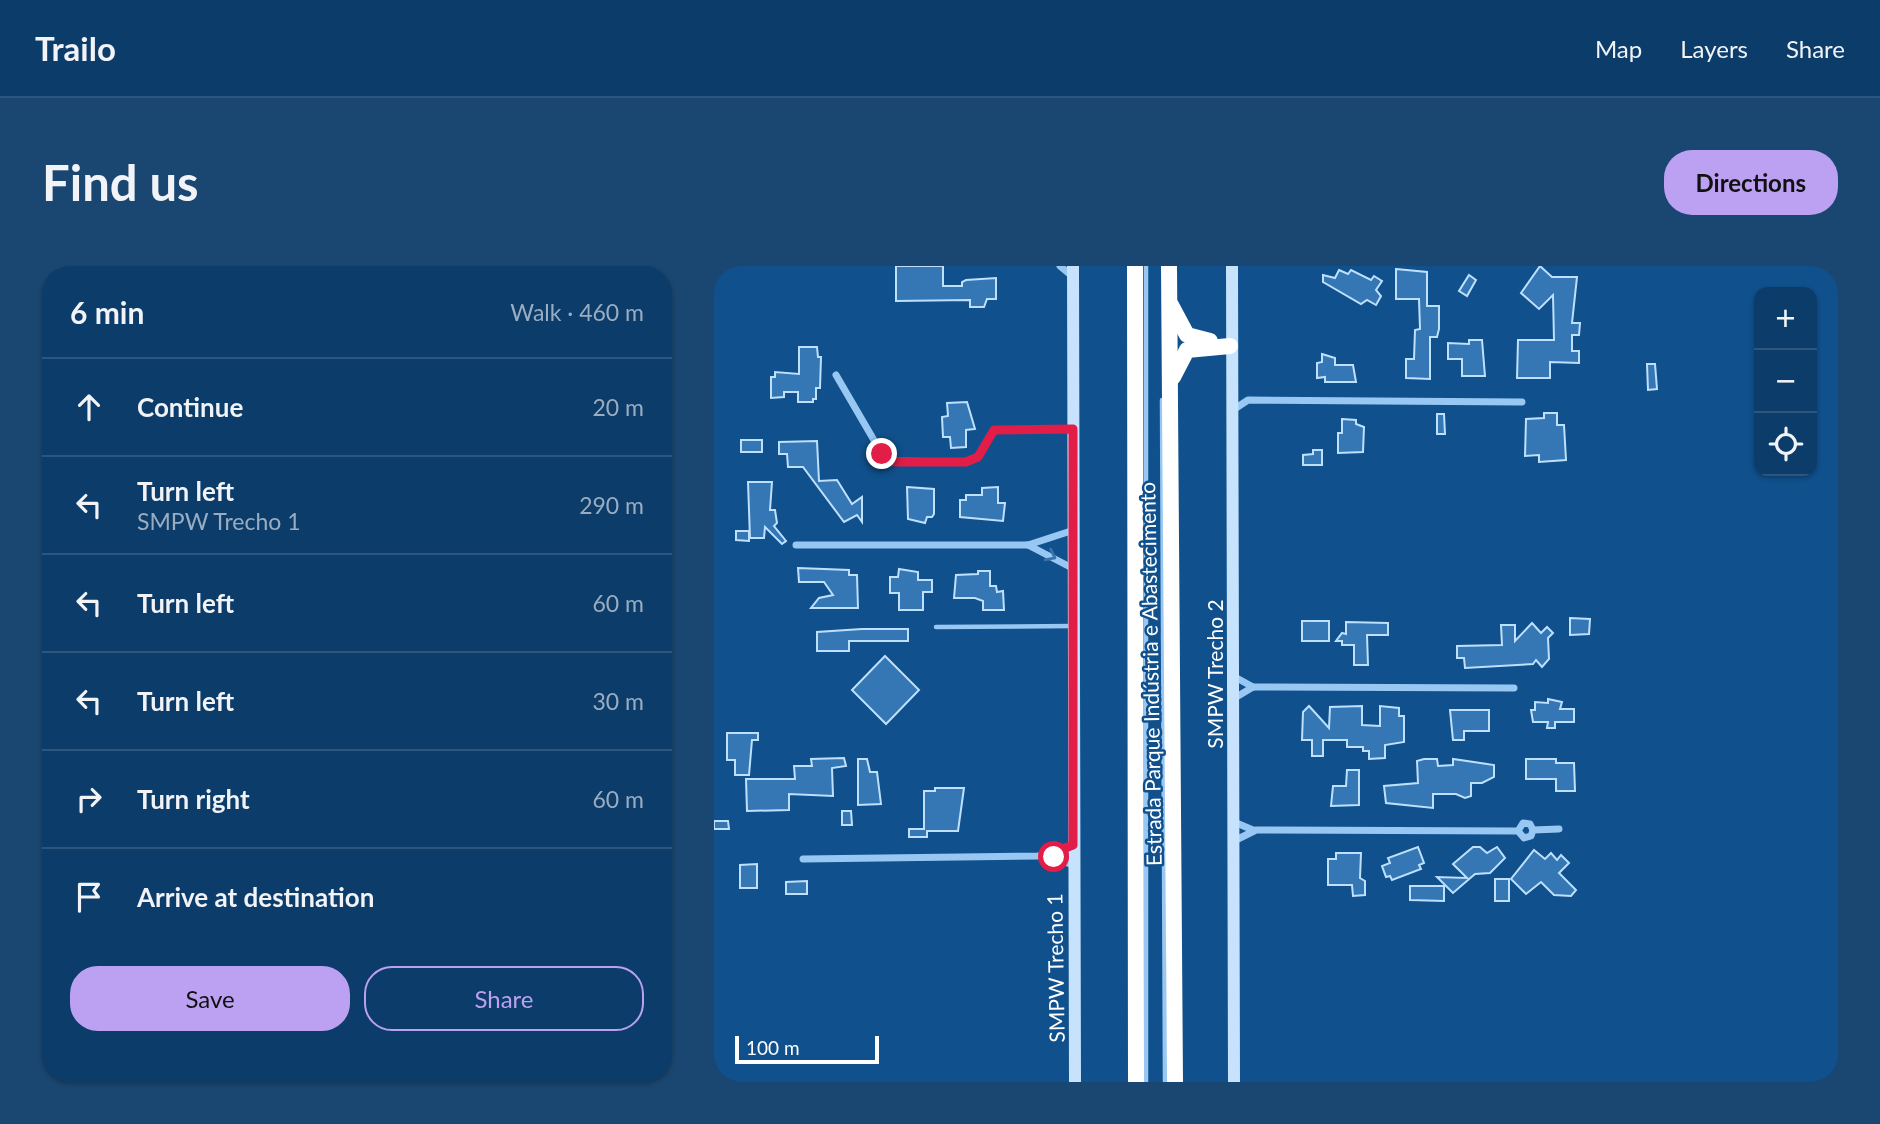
<!DOCTYPE html>
<meta charset="utf-8">
<style>
body{margin:0;font-family:Lato,sans-serif;background:#1a4771;color:#f1f3f6}
.controls{position:absolute;right:21px;top:21px;display:grid;overflow:hidden;border-radius:14px;box-shadow:0 2px 5px #0004}
.controls button{width:63px;height:63px;display:grid;place-items:center;padding:0;border:0;border-bottom:2px solid #2c567d;background:#0c3c69;color:#f1f3f6;font:35px sans-serif}
.scale{position:absolute;left:21px;bottom:18px;width:144px;box-sizing:border-box;padding-left:7px;border:4px solid #fff;border-top:0;font-size:19px;line-height:24px;white-space:nowrap;color:#fff;-webkit-text-stroke:5px #10508c;paint-order:stroke}
.stop{position:absolute;width:21px;height:21px;margin:-16px;border:5px solid #e11d48;border-radius:50%;background:#fff}
.stop.end{background:#e11d48;border-color:#fff;box-shadow:0 2px 7px #0008}
.list{margin:0;padding:0;list-style:none}
h2{display:flex;justify-content:space-between;align-items:center;height:91px;margin:0;padding:0 28px;font-size:30px}
h2 small{font-size:23px;font-weight:400;color:#9aadc0}
.list li{display:grid;grid-template-columns:46px 1fr auto;gap:21px;align-items:center;box-sizing:border-box;height:98px;padding:0 28px;border-top:2px solid #2c567d}
.list b{display:block;font-size:26px;white-space:nowrap}
.list p{margin:0;font-size:23px;white-space:nowrap;color:#9aadc0}
.list em{font-size:23px;font-style:normal;color:#9aadc0}
.actions{display:flex;gap:14px;padding:21px 28px}
.actions a{flex:1;padding:16px 0;border:2px solid #bca0f2;border-radius:28px;text-align:center;font-size:24px;color:#bca0f2}
.actions .main{background:#bca0f2;color:#111}
.icon{flex:none;width:38px;height:38px;fill:none;stroke:currentColor;stroke-width:2;stroke-linecap:round;stroke-linejoin:round}
.map{position:relative;flex:none;width:1124px;height:816px;overflow:hidden;border-radius:28px}
header{display:flex;align-items:center;gap:42px;box-sizing:border-box;height:98px;padding:0 35px;background:#0c3c69;border-bottom:2px solid #2c567d}
header strong{font-size:33px}
nav{display:flex;gap:38px;margin-inline-start:auto;font-size:24px}
.intro{display:flex;align-items:center;justify-content:space-between;box-sizing:border-box;height:168px;padding:0 42px}
h1{margin:0;font-size:49px}
.button{padding:18px 32px;border-radius:28px;background:#bca0f2;color:#111;font-size:24px;font-weight:700}
main{display:flex;gap:42px;padding:0 42px}
aside{flex:1;background:#0c3c69;border-radius:28px;box-shadow:0 2px 5px #0004}
.map>svg:first-child{display:block}
</style>
<header>
<strong>Trailo</strong>
<nav><a>Map</a><a>Layers</a><a>Share</a></nav>
</header>
<div class="intro"><h1>Find us</h1><a class="button">Directions</a></div>
<main>
<aside>
<h2>6 min<small>Walk · 460 m</small></h2>
<ul class="list">
<li><svg class="icon" aria-label="ahead" viewBox="0 0 24 24"><path d="M12 20V5M6 11l6-6 6 6"/></svg><div><b>Continue</b></div><em>20 m</em></li>
<li><svg class="icon" aria-label="left" viewBox="0 0 24 24"><path d="M17 20v-9H6M10 6l-5 5 5 5"/></svg><div><b>Turn left</b><p>SMPW Trecho 1</p></div><em>290 m</em></li>
<li><svg class="icon" aria-label="left" viewBox="0 0 24 24"><path d="M17 20v-9H6M10 6l-5 5 5 5"/></svg><div><b>Turn left</b></div><em>60 m</em></li>
<li><svg class="icon" aria-label="left" viewBox="0 0 24 24"><path d="M17 20v-9H6M10 6l-5 5 5 5"/></svg><div><b>Turn left</b></div><em>30 m</em></li>
<li><svg class="icon" aria-label="right" viewBox="0 0 24 24"><path d="M7 20v-9h11M14 6l5 5-5 5"/></svg><div><b>Turn right</b></div><em>60 m</em></li>
<li><svg class="icon" aria-label="arrive" viewBox="0 0 24 24"><path d="M6 21V4h12l-3 4 3 4H6"/></svg><div><b>Arrive at destination</b></div></li>
</ul>
<div class="actions"><a class="main">Save</a><a>Share</a></div>
</aside>
<div class="map">
<svg width="1124" height="816" viewBox="0 0 1124 816">
<rect width="100%" height="100%" fill="#10508c"/>
<!-- building -->
<g fill="#3477b4" stroke="#bee0fd" stroke-width="2">
<polygon points="182,0 229,0 229,20 248,20 248,16 252,14 282,12 282,33 273,33 270,41 256,41 256,34 182,35"/>
<polygon points="826,0 838,11 863,11 858,57 866,57 865,69 858,69 858,85 865,85 865,97 836,96 836,112 803,112 804,74 840,74 839,29 825,43 807,27"/>
<polygon points="682,3 713,6 713,40 725,40 725,63 723,71 716,71 716,113 692,112 692,93 700,93 701,64 706,63 705,33 682,33"/>
<polygon points="625,4 634,8 637,4 657,14 660,10 668,15 662,24 667,30 662,39 653,34 647,38 609,16 609,9 621,12"/>
<polygon points="755,9 762,14 753,30 745,25"/>
<polygon points="755,74 768,74 771,110 748,110 748,93 734,93 734,77 755,78"/>
<polygon points="85,81 103,81 104,91 107,91 106,122 102,122 102,133 99,133 99,136 84,136 84,126 70,126 70,131 57,132 57,111 61,111 61,106 85,108"/>
<polygon points="608,88 621,92 621,99 639,99 642,116 611,116 611,111 603,112 603,97 608,96"/>
<polygon points="933,98 941,98 943,123 934,124"/>
<polygon points="253,136 261,163 252,164 252,181 237,182 236,171 229,171 228,151 234,150 233,137"/>
<polygon points="830,147 843,147 843,159 850,159 852,194 825,196 825,189 811,190 812,153 830,152"/>
<polygon points="723,148 730,148 731,168 723,168"/>
<polygon points="628,153 642,154 642,158 650,161 649,186 624,187 624,167 628,167"/>
<rect x="27" y="174" width="21" height="12"/>
<polygon points="103,175 105,215 123,214 138,238 148,231 148,256 143,249 130,256 89,201 74,201 73,188 65,188 65,176"/>
<polygon points="599,184 608,184 608,199 589,199 589,189 599,188"/>
<polygon points="34,216 58,216 56,244 61,244 63,257 60,260 72,275 68,278 51,261 50,272 36,272"/>
<polygon points="193,221 220,223 220,248 218,251 213,251 211,257 194,253"/>
<polygon points="284,221 284,237 291,237 289,255 246,251 246,234 252,234 252,229 268,229 268,222"/>
<polygon points="22,265 35,265 35,275 22,274"/>
<polygon points="84,302 135,304 135,309 143,309 144,342 97,342 105,332 119,329 110,316 85,316"/>
<polygon points="185,303 204,306 204,314 218,314 218,326 209,326 209,344 185,344 185,327 176,327 176,311 184,311"/>
<polygon points="264,305 276,305 276,320 282,320 283,326 289,325 290,344 269,344 269,335 261,332 240,332 242,309 264,308"/>
<polygon points="856,352 876,353 875,368 856,369"/>
<rect x="588" y="355" width="27" height="20"/>
<polygon points="632,356 674,357 674,369 653,369 654,399 640,399 640,379 628,379 628,375 622,375 628,367 632,368"/>
<polygon points="818,357 827,367 833,361 839,367 834,372 835,393 828,401 822,394 819,398 751,402 750,392 743,392 743,380 788,379 787,359 801,359 801,375"/>
<polygon points="148,363 194,363 194,375 135,375 135,385 103,385 103,366"/>
<polygon points="171,390 205,424 172,458 138,424"/>
<polygon points="834,433 848,436 846,443 860,443 860,456 841,456 841,462 833,462 834,456 819,456 817,444 821,444 821,436 834,437"/>
<polygon points="595,440 615,462 616,441 648,440 648,459 666,460 666,440 685,442 685,450 690,450 690,476 671,479 671,492 655,493 655,485 649,485 649,481 633,481 633,474 609,474 609,490 598,490 598,474 588,474 589,446"/>
<polygon points="736,444 775,444 775,465 750,465 750,474 739,474"/>
<polygon points="13,467 44,467 44,474 38,474 35,509 21,509 21,494 13,494"/>
<polygon points="130,492 132,500 118,502 119,530 75,528 75,544 33,545 32,513 81,513 80,500 98,500 97,493"/>
<polygon points="144,493 153,493 156,506 163,506 167,538 144,539"/>
<polygon points="710,493 723,493 724,500 739,499 739,493 780,499 780,511 768,517 757,517 757,530 751,532 742,528 719,528 719,542 672,537 670,520 704,517 703,495"/>
<polygon points="812,493 842,493 842,497 860,497 861,525 842,525 842,513 812,513"/>
<polygon points="633,504 645,504 645,539 617,540 619,520 632,520"/>
<polygon points="221,522 250,522 244,565 213,565 213,571 195,571 195,563 210,563 210,525 221,525"/>
<polygon points="128,545 137,545 138,559 128,559"/>
<polygon points="0,555 14,555 15,563 0,563"/>
<polygon points="704,581 710,597 705,599 707,603 678,614 676,610 672,611 668,600 676,597 674,592"/>
<polygon points="759,581 766,581 773,587 783,581 791,592 776,607 761,608 739,627 723,611 753,612 739,598"/>
<polygon points="820,584 831,593 837,587 843,594 847,589 855,597 845,607 862,624 857,630 840,629 827,616 812,628 797,613"/>
<polygon points="622,587 647,587 646,612 651,615 651,629 639,630 638,619 614,619 614,593 622,593"/>
<polygon points="43,598 43,622 26,622 26,599"/>
<rect x="781" y="613" width="14" height="22"/>
<polygon points="93,615 93,628 72,628 72,616"/>
<polygon points="696,620 730,620 730,635 696,634"/>
</g>
<g fill="none" stroke-linecap="round" stroke-linejoin="round">
<!-- lane -->
<g stroke="#97c7f2" stroke-width="4.5">
<polyline points="448,134 451,816"/>
<polyline points="222,361 359,360"/>
<polyline points="432,816 432,0"/>
</g>
<!-- street -->
<g stroke="#97c7f2" stroke-width="7">
<polyline points="346,0 358,10"/>
<polyline points="122,109 168,188 175,195 252,196 264,191 280,164 359,163"/>
<polyline points="519,144 534,134 808,136"/>
<polyline points="82,279 314,279 360,264"/>
<polyline points="314,279 360,303"/>
<polyline points="519,410 539,421"/>
<polyline points="519,433 539,421 800,422"/>
<polyline points="520,556 539,564"/>
<polyline points="819,564 845,563"/>
<polyline points="520,575 542,564 804,565 810,572 817,570 819,564 816,558 809,557 804,565"/>
<polyline points="333,589 359,599"/>
<polyline points="89,593 324,590 359,579"/>
</g>
<!-- secondary -->
<g stroke="#c6e2fc" stroke-width="12">
<polyline points="359,0 361,816"/>
<polyline points="518,0 520,816"/>
</g>
<!-- highway -->
<g stroke="#fff" stroke-width="16">
<polyline points="421,0 422,816"/>
<polyline points="455,0 461,816"/>
<polyline points="457,39 473,69 496,75"/>
<polyline points="459,111 473,84 516,80"/>
</g>
</g>
<!-- one-way arrows -->
<defs><path id="oneway-chevron" d="M-2-3.5L2.5 0L-2 3.5" fill="none" stroke-width="1.6" stroke-linecap="round" stroke-linejoin="round" transform="scale(1.75)"/></defs>
<use stroke="#3874ab" href="#oneway-chevron" transform="translate(337 290) rotate(26)"/>
<g fill="none" stroke-linecap="round" stroke-linejoin="round">
<!-- route -->
<polyline stroke="#e11d48" stroke-width="9" points="168,188 181,196 252,196 264,191 280,164 359,163 359,579 333,589 340,591"/>
</g>
<g text-anchor="middle" dominant-baseline="central" stroke-width="5" stroke-linejoin="round" paint-order="stroke">
<!-- street labels -->
<g font-size="21" fill="#fff" stroke="#10508c">
<text transform="translate(436 408) rotate(-91)">Estrada Parque Indústria e Abastecimento</text>
<text transform="translate(500 408) rotate(-90)">SMPW Trecho 2</text>
<text transform="translate(341 702) rotate(-91)">SMPW Trecho 1</text>
</g>
</g>
</svg>
<div class="controls">
<button>+</button>
<button>−</button>
<button><svg class="icon" aria-label="locate" viewBox="0 0 24 24"><circle cx="12" cy="12" r="6"/><path d="M12 2v4M12 18v4M2 12h4M18 12h4"/></svg></button>
</div>
<div class="scale">100 m</div>
<div class="stop" style="left:340px;top:591px"></div>
<div class="stop end" style="left:168px;top:188px"></div>
</div>
</main>
